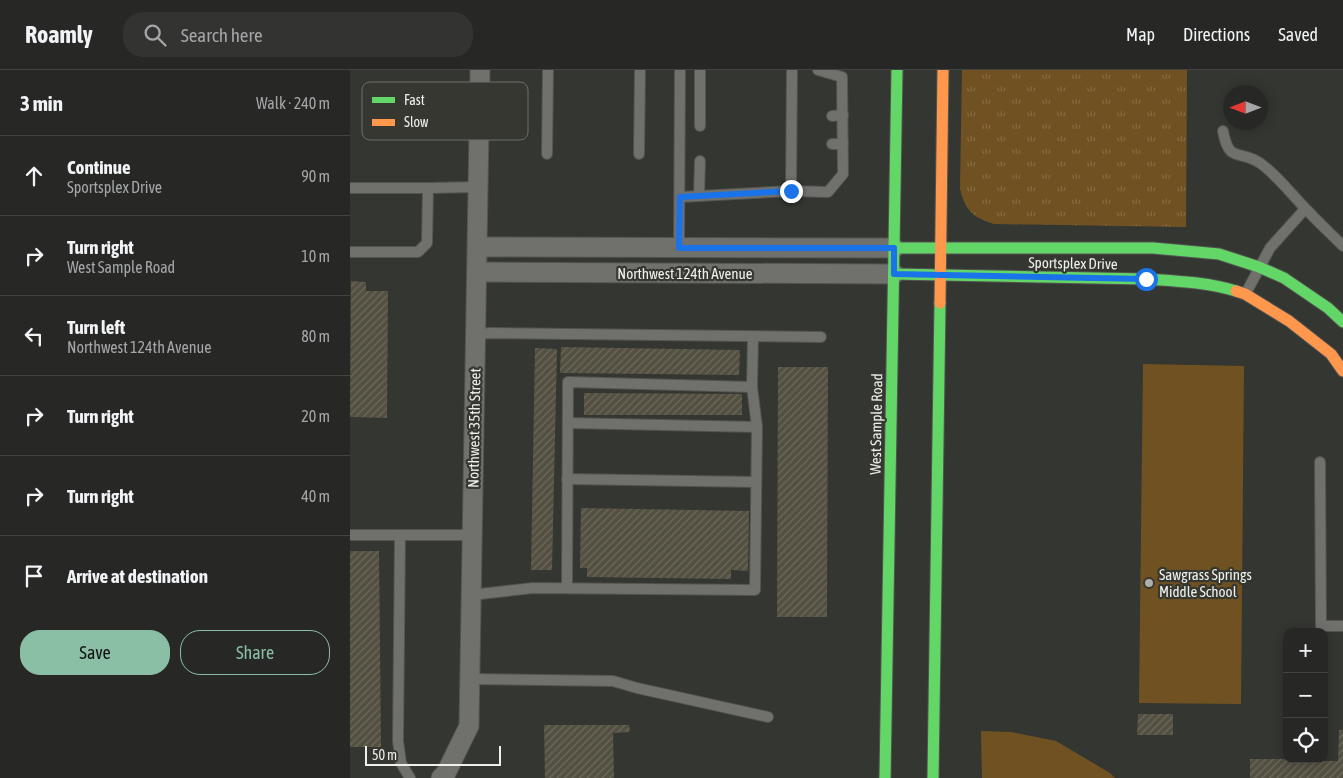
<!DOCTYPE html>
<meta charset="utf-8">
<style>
body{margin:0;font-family:"Asap Condensed",sans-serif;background:#333432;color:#f1f3f6}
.controls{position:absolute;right:15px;bottom:15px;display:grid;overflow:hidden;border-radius:10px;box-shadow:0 2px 12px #0003}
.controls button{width:45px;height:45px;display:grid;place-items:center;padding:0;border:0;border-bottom:1px solid #434442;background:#272825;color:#f1f3f6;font:25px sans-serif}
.compass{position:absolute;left:873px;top:15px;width:45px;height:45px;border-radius:50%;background:#272825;box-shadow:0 2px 12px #0003;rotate:270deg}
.scale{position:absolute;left:15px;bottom:12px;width:136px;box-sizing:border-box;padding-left:5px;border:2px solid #eff0ec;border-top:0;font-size:14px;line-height:18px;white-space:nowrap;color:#eff0ec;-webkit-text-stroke:4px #353730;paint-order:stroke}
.stop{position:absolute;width:15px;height:15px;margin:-11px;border:4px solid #1a73e8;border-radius:50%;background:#fff}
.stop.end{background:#1a73e8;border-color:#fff;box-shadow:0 1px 5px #0008}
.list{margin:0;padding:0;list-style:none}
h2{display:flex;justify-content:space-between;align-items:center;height:65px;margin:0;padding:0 20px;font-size:21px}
h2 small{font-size:16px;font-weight:400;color:#a4a6a7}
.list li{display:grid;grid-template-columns:32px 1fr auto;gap:15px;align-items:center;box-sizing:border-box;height:80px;padding:0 20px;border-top:1px solid #434442}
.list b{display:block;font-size:19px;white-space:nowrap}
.list p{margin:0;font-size:16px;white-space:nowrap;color:#a4a6a7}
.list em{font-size:16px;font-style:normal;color:#a4a6a7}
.actions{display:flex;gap:10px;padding:15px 20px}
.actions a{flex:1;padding:11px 0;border:1px solid #8abfa5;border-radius:20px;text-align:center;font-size:18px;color:#8abfa5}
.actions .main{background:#8abfa5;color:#111}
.icon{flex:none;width:28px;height:28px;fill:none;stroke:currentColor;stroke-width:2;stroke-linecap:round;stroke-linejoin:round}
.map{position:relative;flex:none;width:993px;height:708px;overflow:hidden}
header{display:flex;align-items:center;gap:30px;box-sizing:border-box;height:70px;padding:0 25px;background:#272825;border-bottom:1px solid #434442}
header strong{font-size:24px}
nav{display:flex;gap:28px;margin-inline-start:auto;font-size:18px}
.search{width:350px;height:45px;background:#333432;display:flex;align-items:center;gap:12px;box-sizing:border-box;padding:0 18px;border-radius:20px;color:#a4a6a7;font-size:19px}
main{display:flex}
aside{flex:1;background:#272825}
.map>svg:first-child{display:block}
</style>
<header>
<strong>Roamly</strong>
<div class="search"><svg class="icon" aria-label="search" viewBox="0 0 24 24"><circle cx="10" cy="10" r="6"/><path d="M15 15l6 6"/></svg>Search here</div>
<nav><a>Map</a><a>Directions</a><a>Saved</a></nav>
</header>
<main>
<aside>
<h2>3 min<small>Walk · 240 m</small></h2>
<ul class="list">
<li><svg class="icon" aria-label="ahead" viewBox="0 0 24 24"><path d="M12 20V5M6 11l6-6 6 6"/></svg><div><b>Continue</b><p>Sportsplex Drive</p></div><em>90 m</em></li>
<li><svg class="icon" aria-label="right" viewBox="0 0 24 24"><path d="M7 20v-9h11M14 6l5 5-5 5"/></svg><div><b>Turn right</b><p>West Sample Road</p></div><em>10 m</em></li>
<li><svg class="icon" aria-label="left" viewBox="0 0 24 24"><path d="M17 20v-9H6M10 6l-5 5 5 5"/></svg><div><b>Turn left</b><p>Northwest 124th Avenue</p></div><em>80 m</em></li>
<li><svg class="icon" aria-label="right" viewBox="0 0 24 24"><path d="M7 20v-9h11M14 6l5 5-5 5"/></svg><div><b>Turn right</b></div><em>20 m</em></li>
<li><svg class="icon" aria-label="right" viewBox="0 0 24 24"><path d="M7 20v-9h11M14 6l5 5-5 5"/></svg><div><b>Turn right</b></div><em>40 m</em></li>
<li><svg class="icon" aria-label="arrive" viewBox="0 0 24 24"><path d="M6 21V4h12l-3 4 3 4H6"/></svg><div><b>Arrive at destination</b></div></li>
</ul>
<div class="actions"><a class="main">Save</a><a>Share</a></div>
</aside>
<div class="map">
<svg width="993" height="708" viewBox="0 0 993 708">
<defs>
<pattern id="grass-tufts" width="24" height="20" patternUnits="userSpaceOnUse" patternTransform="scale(1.25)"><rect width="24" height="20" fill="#705222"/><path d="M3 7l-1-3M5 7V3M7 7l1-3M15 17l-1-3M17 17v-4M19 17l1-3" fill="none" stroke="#856b42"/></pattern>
<pattern id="building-hatch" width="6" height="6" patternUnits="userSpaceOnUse" patternTransform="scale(1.25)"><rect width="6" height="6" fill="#535042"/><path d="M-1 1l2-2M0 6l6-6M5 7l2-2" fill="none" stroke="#6c6a5d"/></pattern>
</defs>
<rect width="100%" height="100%" fill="#343631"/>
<!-- grass -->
<path fill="url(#grass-tufts)" d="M612,0H837L836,157L644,154C623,147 616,142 610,119Z"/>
<!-- park -->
<g fill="#705222">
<polygon points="793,294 894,296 891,634 789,633"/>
<polygon points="631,661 661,662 706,671 760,703 765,708 632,708"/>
</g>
<!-- building -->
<g fill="url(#building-hatch)">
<polygon points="1,211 16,212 16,221 38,221 37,348 0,347"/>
<polygon points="211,277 390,280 389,305 210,303"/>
<polygon points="185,278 207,279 202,500 181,500"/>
<polygon points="428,297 478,297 477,547 427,547"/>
<polygon points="234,323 392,324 392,345 234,345"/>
<polygon points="231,438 399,441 398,501 381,500 381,509 237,507 237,498 230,498"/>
<polygon points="0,481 29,481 31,677 0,677"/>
<polygon points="788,644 823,644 823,665 787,665"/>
<polygon points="194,655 279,655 280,662 263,663 264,708 195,708"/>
<polygon points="989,660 993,660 993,708 900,708 900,689 967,689 967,691 988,691"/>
</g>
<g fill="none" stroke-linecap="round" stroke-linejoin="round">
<!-- lane casing -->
<g stroke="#535450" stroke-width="12">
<g id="lane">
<polyline points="350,0 350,56"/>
<polyline points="482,46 493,45"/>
<path d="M873,61C879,94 889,79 910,93C928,106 941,124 957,140C968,152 981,164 993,176"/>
<polyline points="482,74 493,74"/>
<polyline points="197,84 198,0"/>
<polyline points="289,84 290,0"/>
<polyline points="0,118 78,118"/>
<polyline points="441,121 442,0"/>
<polyline points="349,126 350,91"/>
<polyline points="330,127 441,121 478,122 493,104 492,7 468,0"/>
<polyline points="329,177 330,0"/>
<polyline points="0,182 68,182 77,173 78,118 128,117"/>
<polyline points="896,223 920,178 955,139"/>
<polyline points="126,264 142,263 471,267"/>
<polyline points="218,353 407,357"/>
<polyline points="970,392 971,556 993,556"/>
<polyline points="217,409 406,412"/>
<polyline points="0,465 122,465"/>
<polyline points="50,465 48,671 51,693 60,708"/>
<polyline points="217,518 218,312 402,317"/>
<polyline points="121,525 183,518 405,520 407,357 402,317 403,267"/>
<polyline points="120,609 263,611 287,618 418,647"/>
</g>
</g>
<!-- street casing -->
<g stroke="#535450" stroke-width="21">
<g id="street">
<polyline points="128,177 544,178"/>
<polyline points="127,202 544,204"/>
<polyline points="91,708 96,703 119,656 130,0"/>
</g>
</g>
<!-- fast casing -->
<g stroke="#535450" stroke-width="13">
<g id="fast">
<polyline points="544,178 803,178 869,184 909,197 934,208 978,238 993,252"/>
<path d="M544,204L796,209C826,211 857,212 886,221"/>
<polyline points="535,708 547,0"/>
<polyline points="583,708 590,233"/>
</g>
</g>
<!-- slow casing -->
<g stroke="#535450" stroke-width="13">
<g id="slow">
<polyline points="886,221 895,224 939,251 981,284 993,301"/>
<polyline points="590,233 593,0"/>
</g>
</g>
<!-- lane -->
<use href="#lane" stroke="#70706d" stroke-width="10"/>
<!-- street -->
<use href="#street" stroke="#70706d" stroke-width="19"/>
<!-- fast -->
<use href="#fast" stroke="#63d668" stroke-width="11"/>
<!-- slow -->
<use href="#slow" stroke="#ff974d" stroke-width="11"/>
</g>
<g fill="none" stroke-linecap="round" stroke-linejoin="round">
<!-- route -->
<polyline stroke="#1a73e8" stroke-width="6" points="441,121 330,127 329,178 544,178 544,204 796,209"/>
</g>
<!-- markers -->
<circle fill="#aeafab" stroke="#353730" stroke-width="2" cx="799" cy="513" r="5"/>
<g text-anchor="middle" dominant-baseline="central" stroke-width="4.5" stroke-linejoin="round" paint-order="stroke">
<!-- street labels -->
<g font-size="15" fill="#eff0ec" stroke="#353730">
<text transform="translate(723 193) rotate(1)">Sportsplex Drive</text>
<text x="335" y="203">Northwest 124th Avenue</text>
<text transform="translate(526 354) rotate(-89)">West Sample Road</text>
<text transform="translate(124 358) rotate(-89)">Northwest 35th Street</text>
</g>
<!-- poi labels -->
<g font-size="15" fill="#eff0ec" stroke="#353730" text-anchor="start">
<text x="809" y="504">Sawgrass Springs<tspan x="809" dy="17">Middle School</tspan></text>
</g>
</g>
<!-- legend -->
<rect x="12" y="12" width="166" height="58" rx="8" fill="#353730" stroke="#6d6e68" stroke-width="1"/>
<rect x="22" y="27" width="23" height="6" fill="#63d668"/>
<rect x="22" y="49" width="23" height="7" fill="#ff974d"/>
<g font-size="14" fill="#eff0ec">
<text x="54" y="35">Fast</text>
<text x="54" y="57">Slow</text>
</g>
</svg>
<div class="controls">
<button>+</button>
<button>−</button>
<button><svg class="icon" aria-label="locate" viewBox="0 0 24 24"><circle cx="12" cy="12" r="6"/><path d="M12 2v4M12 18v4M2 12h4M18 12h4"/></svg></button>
</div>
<svg class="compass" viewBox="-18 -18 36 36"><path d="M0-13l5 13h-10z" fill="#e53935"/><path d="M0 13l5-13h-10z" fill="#a4a6a7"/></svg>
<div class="scale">50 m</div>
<div class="stop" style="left:796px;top:209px"></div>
<div class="stop end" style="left:441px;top:121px"></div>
</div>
</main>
